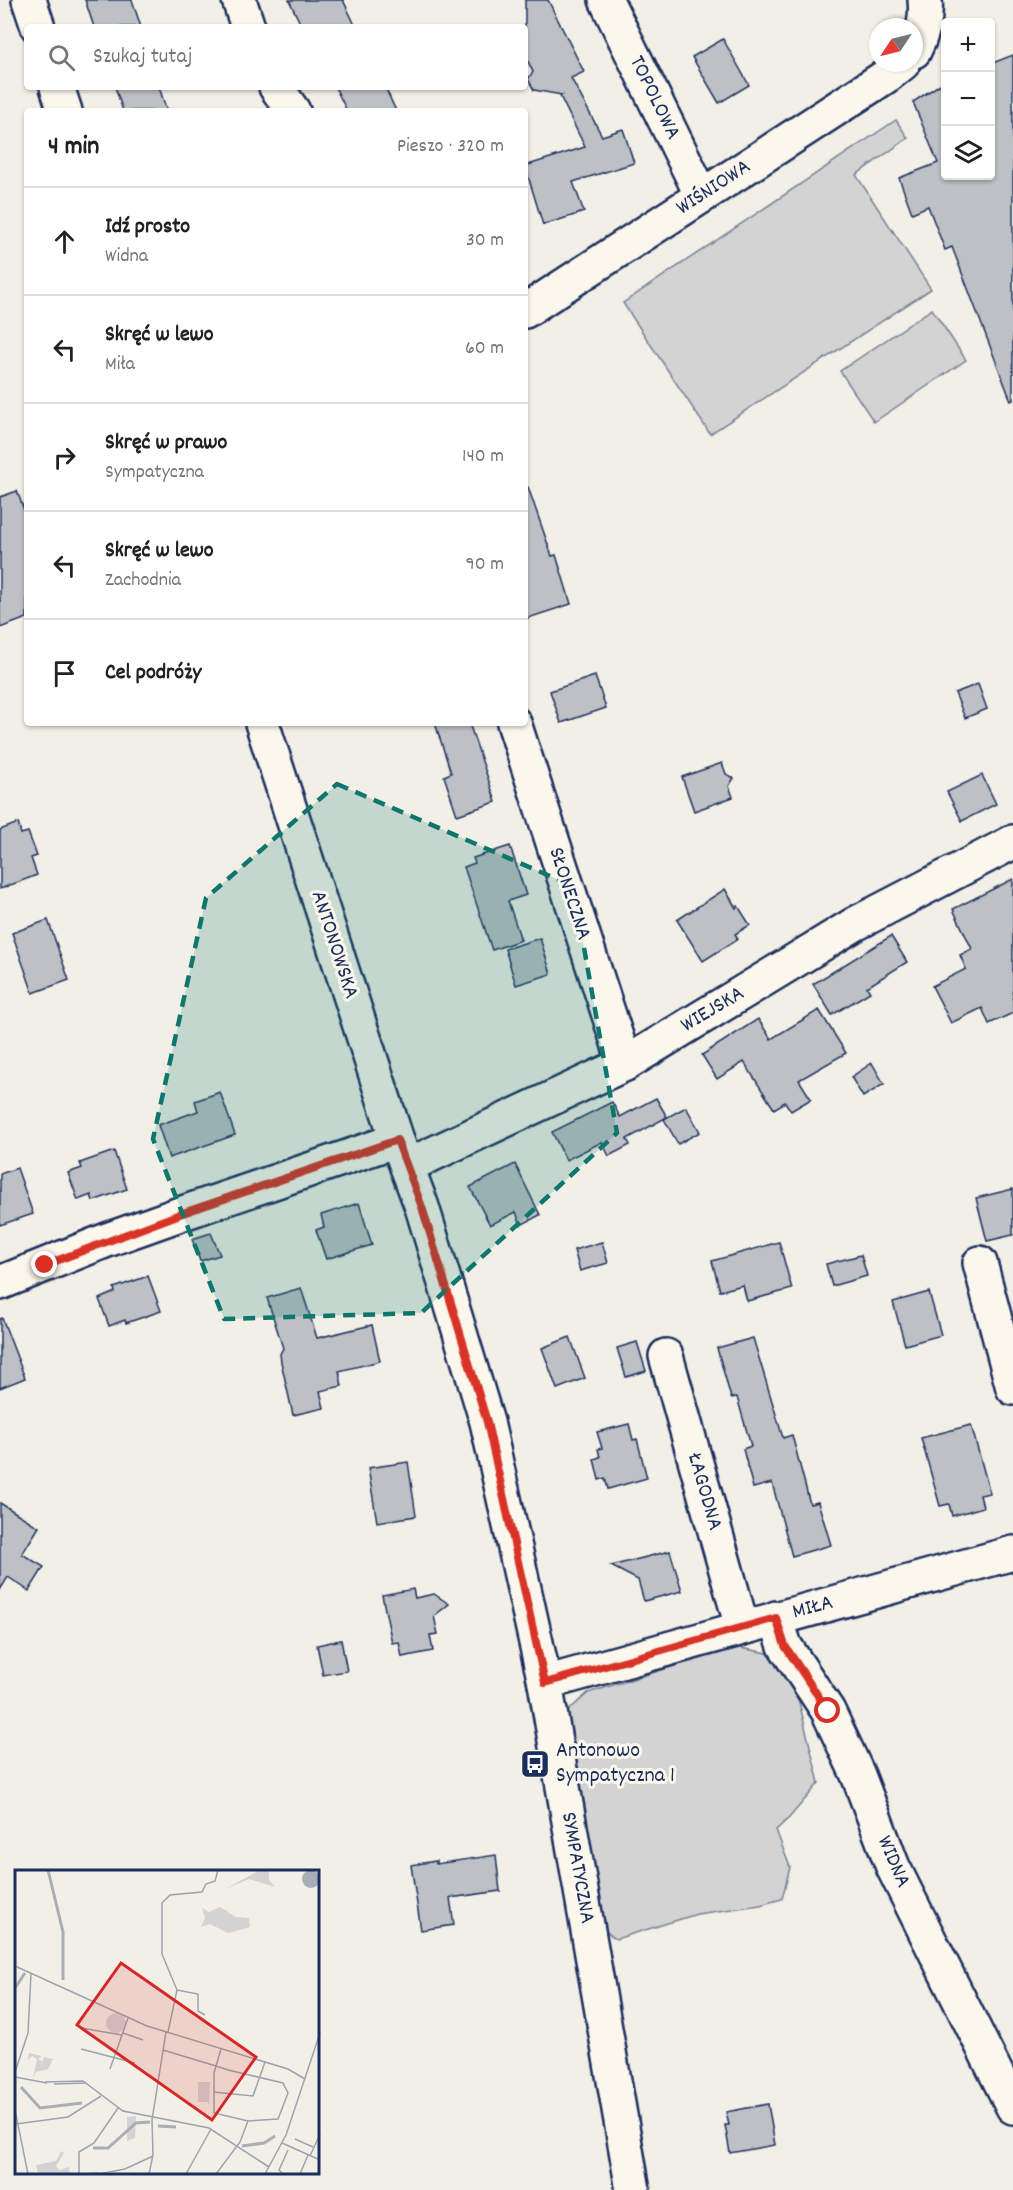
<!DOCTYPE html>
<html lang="pl">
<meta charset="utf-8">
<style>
body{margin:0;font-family:Dekko,sans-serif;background:#f6f6f6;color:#222}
.controls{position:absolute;right:18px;top:18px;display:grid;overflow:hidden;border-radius:6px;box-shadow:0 2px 4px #0004}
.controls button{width:54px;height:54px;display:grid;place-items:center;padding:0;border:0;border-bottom:2px solid #e0e0e0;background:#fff;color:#222;font:30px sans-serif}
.compass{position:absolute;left:869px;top:18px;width:54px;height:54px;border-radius:50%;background:#fff;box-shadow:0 2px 4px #0004;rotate:235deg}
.stop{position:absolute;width:18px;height:18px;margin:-14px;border:4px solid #d93025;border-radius:50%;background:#fff}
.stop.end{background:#d93025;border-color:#fff;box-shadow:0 2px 6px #0008}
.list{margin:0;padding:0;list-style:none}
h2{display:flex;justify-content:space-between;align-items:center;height:78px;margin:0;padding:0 24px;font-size:26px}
h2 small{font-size:20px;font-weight:400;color:#767676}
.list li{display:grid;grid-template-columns:39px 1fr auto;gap:18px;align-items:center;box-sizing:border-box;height:108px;padding:0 24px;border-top:2px solid #e0e0e0}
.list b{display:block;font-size:22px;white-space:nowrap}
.list p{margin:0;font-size:20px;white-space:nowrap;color:#767676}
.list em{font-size:20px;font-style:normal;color:#767676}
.icon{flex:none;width:33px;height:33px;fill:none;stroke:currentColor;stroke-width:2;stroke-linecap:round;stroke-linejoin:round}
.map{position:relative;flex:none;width:1013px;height:2190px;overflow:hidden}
.search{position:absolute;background:#fff;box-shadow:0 2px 4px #0004;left:24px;top:24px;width:504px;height:66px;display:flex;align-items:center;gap:15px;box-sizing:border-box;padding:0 21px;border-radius:6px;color:#767676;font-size:22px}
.panel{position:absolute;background:#fff;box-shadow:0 2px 4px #0004;left:24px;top:108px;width:504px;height:618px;border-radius:6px}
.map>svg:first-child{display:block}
</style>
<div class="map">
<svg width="1013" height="2190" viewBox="0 0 1013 2190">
<rect width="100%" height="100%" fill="#f2efe6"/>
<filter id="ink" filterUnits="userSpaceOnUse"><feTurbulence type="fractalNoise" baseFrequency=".0167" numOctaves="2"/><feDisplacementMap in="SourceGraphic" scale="12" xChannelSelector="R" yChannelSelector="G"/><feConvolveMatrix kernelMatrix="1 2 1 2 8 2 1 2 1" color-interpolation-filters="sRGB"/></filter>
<g filter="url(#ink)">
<!-- green -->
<g fill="#d2d3d2" stroke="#768198" stroke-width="1.5">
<polygon points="896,120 908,138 856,175 931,289 710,434 623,303"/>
<polygon points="932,309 966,360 874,422 840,371"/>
<polygon points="735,1647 773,1654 799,1702 819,1783 789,1818 776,1830 790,1867 782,1899 760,1905 697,1914 616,1939 604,1930 567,1712 588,1693"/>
</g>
<!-- building -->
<g fill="#bdc0c4" stroke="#1b2f5e" stroke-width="1.5">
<polygon points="85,0 132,0 141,27 94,27"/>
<polygon points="289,0 343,0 356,27 302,27"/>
<polygon points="525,0 548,0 584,72 571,78 602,136 623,129 634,163 573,182 584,212 543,225 525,166 585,147 560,96 562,95 534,90 528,79 533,72 525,55"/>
<polygon points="723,39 749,85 719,103 692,57"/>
<polygon points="1013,55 1013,400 1011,401 952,247 945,250 928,206 912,213 899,178 938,163 913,102 945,81 945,176 990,176 990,64"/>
<polygon points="115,87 159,87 167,111 123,111"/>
<polygon points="335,87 385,87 396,111 347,111"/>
<polygon points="525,487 528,487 552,556 556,555 571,604 525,619"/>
<polygon points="17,491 27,518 27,618 0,628 0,497"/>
<polygon points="595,676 606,708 561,723 550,691"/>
<polygon points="978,684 987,709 965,718 955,693"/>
<polygon points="435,723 469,723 496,802 457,815 444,776 451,773"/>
<polygon points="722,763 726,774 734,778 729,786 733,797 694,811 682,777"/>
<polygon points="982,775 996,804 962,821 947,792"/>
<polygon points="18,823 21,834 28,832 37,856 31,858 37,875 0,889 0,830"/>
<polygon points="510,846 526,895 508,901 521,940 492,950 464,867 475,863 473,858"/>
<polygon points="1013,879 1013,1013 989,1024 982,1008 951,1023 932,986 966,969 960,955 972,949 953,909"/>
<polygon points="725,889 736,908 738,906 750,925 735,934 738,939 703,961 677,920"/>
<polygon points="48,920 69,980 33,993 12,933"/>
<polygon points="891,936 907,962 867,987 870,992 832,1015 813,984"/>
<polygon points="540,938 551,974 516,985 505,949"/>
<polygon points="819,1010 846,1053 799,1080 811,1099 791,1111 785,1102 774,1109 744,1062 717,1079 702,1055 758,1019 771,1039"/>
<polygon points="872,1063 884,1084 863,1097 851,1077"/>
<polygon points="220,1092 235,1135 169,1158 158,1125 198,1111 195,1101"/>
<polygon points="656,1098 667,1117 627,1139 630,1145 609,1156 602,1142 566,1160 552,1132 612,1102 620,1117"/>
<polygon points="686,1107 700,1132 678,1144 664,1119"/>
<polygon points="114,1151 127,1189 93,1201 91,1195 78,1200 68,1173 82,1168 80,1163"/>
<polygon points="515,1164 540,1215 521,1225 516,1212 490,1225 470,1187"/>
<polygon points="17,1168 33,1214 0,1225 0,1174"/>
<polygon points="1013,1189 1013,1235 987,1241 976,1198"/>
<polygon points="359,1203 372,1245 326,1259 316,1230 324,1227 321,1215"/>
<polygon points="211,1233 220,1255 200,1261 192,1239"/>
<polygon points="602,1242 608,1263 580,1271 574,1250"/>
<polygon points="779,1242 792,1289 747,1301 743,1285 720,1291 712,1261"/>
<polygon points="861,1255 867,1276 832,1286 826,1264"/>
<polygon points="148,1276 161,1311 126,1323 125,1320 109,1326 99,1299 115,1292 114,1288"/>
<polygon points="301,1288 317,1338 372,1325 380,1361 339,1371 342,1386 320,1391 324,1408 293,1415 281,1362 280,1354 283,1348 267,1298"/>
<polygon points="929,1292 941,1335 905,1345 893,1302"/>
<polygon points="2,1318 25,1378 0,1388 0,1319"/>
<polygon points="570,1337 585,1378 557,1389 542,1348"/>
<polygon points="753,1338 783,1438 792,1435 810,1504 818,1502 831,1545 792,1556 772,1483 753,1488 743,1449 751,1446 737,1397 731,1398 717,1348"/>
<polygon points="637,1342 646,1371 626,1377 617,1348"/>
<polygon points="629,1424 633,1440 637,1439 647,1478 608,1489 605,1478 599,1480 594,1459 600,1457 598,1449 602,1448 597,1432"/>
<polygon points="971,1425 990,1493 980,1495 983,1507 952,1516 949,1504 940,1506 921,1438"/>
<polygon points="408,1462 416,1516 377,1522 368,1468"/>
<polygon points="0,1503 39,1527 22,1554 44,1567 29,1591 8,1577 0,1590"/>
<polygon points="670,1551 682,1591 644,1601 638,1580 611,1566"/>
<polygon points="413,1589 415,1598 434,1594 449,1604 434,1616 438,1634 430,1635 433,1651 402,1657 399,1642 392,1643 382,1595"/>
<polygon points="341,1640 347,1671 323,1675 317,1645"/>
<polygon points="496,1855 500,1891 450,1898 454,1925 421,1930 411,1865 436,1861 436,1864"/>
<polygon points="768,2104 775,2145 730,2153 725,2125 729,2125 726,2112"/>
</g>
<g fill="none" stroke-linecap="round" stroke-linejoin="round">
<!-- minor casing -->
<g stroke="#1b2f5e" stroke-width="38">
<g id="minor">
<polyline points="29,0 38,27"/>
<polyline points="239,0 248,27"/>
<polyline points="606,0 702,196"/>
<path d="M914,51C923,34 927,19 925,0"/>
<polyline points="57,87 65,111"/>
<polyline points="276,87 293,111"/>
<polyline points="525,311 888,75 903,63"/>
<polyline points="262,723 397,1140 422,1207 487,1422 545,1683 633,2190"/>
<polyline points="514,723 625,1064"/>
<polyline points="407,1166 625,1064 855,924 1013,842"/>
<polyline points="980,1263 1013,1388"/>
<polyline points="0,1283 107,1240 180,1214 397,1140"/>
<polyline points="666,1356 742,1627"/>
<polyline points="776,1618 785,1646 828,1711 858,1775 893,1867 1013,2107"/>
<polyline points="545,1683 1013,1553"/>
</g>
</g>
<!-- minor -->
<use href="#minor" stroke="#fbf7ec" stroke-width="33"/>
</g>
</g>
<g fill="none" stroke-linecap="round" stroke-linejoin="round" filter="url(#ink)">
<!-- route -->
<polyline stroke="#d93025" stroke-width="8" points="45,1265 180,1214 397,1140 422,1207 487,1422 545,1683 776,1618 785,1646 828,1711"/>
</g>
<!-- marked area -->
<path fill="#0f766e" fill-opacity="0.2" stroke="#0f766e" stroke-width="4.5" stroke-dasharray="12 8" stroke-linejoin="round" d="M337,784L573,886L617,1133L421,1313L224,1319L153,1139L206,898Z"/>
<!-- icons -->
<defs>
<g id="bus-square" transform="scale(1.5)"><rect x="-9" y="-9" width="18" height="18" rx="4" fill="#1b2f5e" stroke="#fbf7ec"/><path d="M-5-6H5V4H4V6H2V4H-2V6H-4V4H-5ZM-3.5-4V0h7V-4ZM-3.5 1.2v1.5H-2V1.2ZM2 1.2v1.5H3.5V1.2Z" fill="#fff"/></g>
</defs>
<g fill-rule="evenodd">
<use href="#bus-square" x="535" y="1764"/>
</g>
<g text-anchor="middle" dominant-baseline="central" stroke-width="6" stroke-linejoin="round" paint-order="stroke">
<!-- street labels -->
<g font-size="22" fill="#1b2f5e" stroke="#fbf7ec">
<text transform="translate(654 98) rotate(64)">TOPOLOWA</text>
<text transform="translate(714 188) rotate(-33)">WIŚNIOWA</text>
<text transform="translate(569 894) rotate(72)">SŁONECZNA</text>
<text transform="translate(334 945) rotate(72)">ANTONOWSKA</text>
<text transform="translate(713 1010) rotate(-31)">WIEJSKA</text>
<text transform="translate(704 1492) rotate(74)">ŁAGODNA</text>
<text transform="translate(813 1608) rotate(-15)">MIŁA</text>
<text transform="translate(893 1862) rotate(67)">WIDNA</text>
<text transform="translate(577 1868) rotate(80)">SYMPATYCZNA</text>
</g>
<!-- poi labels -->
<g font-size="22" fill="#1b2f5e" stroke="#fbf7ec" text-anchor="start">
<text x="556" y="1751">Antonowo<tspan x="556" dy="25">Sympatyczna 1</tspan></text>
</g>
</g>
<!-- overview -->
<g transform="translate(15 1870)">
<rect width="304" height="304" fill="#f2efe6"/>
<path d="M245,0H254V10L260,17L234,9L210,19ZM205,37L221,47L234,48L235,57L213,63L195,54L186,57L190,48L187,38L194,42ZM91 153a10 10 0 1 1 20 0a10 10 0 1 1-20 0ZM14,183L27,186L23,189L27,191L25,199L29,187L38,189L33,199L21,202L18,209L22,189L17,186L13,190ZM183,212H195L194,237L193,232H183ZM121,246L120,268L112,271V247ZM46,281L49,283L41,296L44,300L54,297L55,303H23L21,295L41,291Z" fill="#d2d3d2"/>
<path d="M287 9a9 9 0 1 1 18 0a9 9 0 1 1-18 0Z" fill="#a9adb7"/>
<path fill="none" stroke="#a9adb7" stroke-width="3" d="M33,0L48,62V110M0,118L10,103M6,217L25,238L67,233M143,256L161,257M227,276L249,273L260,266M78,278H93L121,253L135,252"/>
<path fill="none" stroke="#9ca2b0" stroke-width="1.5" d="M0,96L132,156L273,199L290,209M162,120L183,124V141L190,145M66,158L107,165M153,162L162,120L147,84V33L155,25L187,22L191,14L200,11L203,0M108,163L128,170M66,179L120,193M148,180L201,196L213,200L268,213L273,223L263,249L233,251L199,243V203L201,196L206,179M95,199L113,148M0,202L13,163L16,104M0,207L32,213M30,212L68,211L108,241L194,258L254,297M39,214L70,213M198,222L238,226L250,192M0,240L13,304M1,254L53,247L86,226M280,269L298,277M267,273L305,290M295,286L305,264M64,304V282L79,273L103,238M66,304L84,303M84,304L110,299L138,286M134,304L138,285L137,250L151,162M171,304L196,259M201,304L225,272L233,251M250,304L271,265L305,163M268,304L264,300L273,280M285,304L293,285"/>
<path fill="#d62828" fill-opacity="0.15" stroke="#d62828" stroke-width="3" d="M106,93L241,187L197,250L62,155Z"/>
<rect width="304" height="304" fill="none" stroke="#1b2f5e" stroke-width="3"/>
</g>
</svg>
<div class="controls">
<button>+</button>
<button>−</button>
<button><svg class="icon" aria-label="layers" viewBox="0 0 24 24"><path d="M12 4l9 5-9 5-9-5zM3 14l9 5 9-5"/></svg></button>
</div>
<svg class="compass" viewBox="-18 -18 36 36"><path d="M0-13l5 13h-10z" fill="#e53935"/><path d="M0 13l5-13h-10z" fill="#767676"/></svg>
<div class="stop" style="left:828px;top:1711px"></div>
<div class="stop end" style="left:45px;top:1265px"></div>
<div class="search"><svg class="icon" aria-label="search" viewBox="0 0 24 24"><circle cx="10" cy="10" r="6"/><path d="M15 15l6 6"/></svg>Szukaj tutaj</div>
<section class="panel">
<h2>4 min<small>Pieszo · 320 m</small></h2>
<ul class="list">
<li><svg class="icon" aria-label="ahead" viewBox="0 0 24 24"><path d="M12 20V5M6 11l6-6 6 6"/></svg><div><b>Idź prosto</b><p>Widna</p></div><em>30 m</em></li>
<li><svg class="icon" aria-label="left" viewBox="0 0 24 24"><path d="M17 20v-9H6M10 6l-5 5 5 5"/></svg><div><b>Skręć w lewo</b><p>Miła</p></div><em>60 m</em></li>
<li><svg class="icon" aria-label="right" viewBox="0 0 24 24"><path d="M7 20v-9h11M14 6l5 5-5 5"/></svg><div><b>Skręć w prawo</b><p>Sympatyczna</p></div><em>140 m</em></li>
<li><svg class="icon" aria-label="left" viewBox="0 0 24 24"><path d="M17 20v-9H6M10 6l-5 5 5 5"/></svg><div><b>Skręć w lewo</b><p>Zachodnia</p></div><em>90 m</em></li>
<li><svg class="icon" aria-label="arrive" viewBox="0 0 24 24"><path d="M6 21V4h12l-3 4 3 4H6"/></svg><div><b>Cel podróży</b></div></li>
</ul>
</section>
</div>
